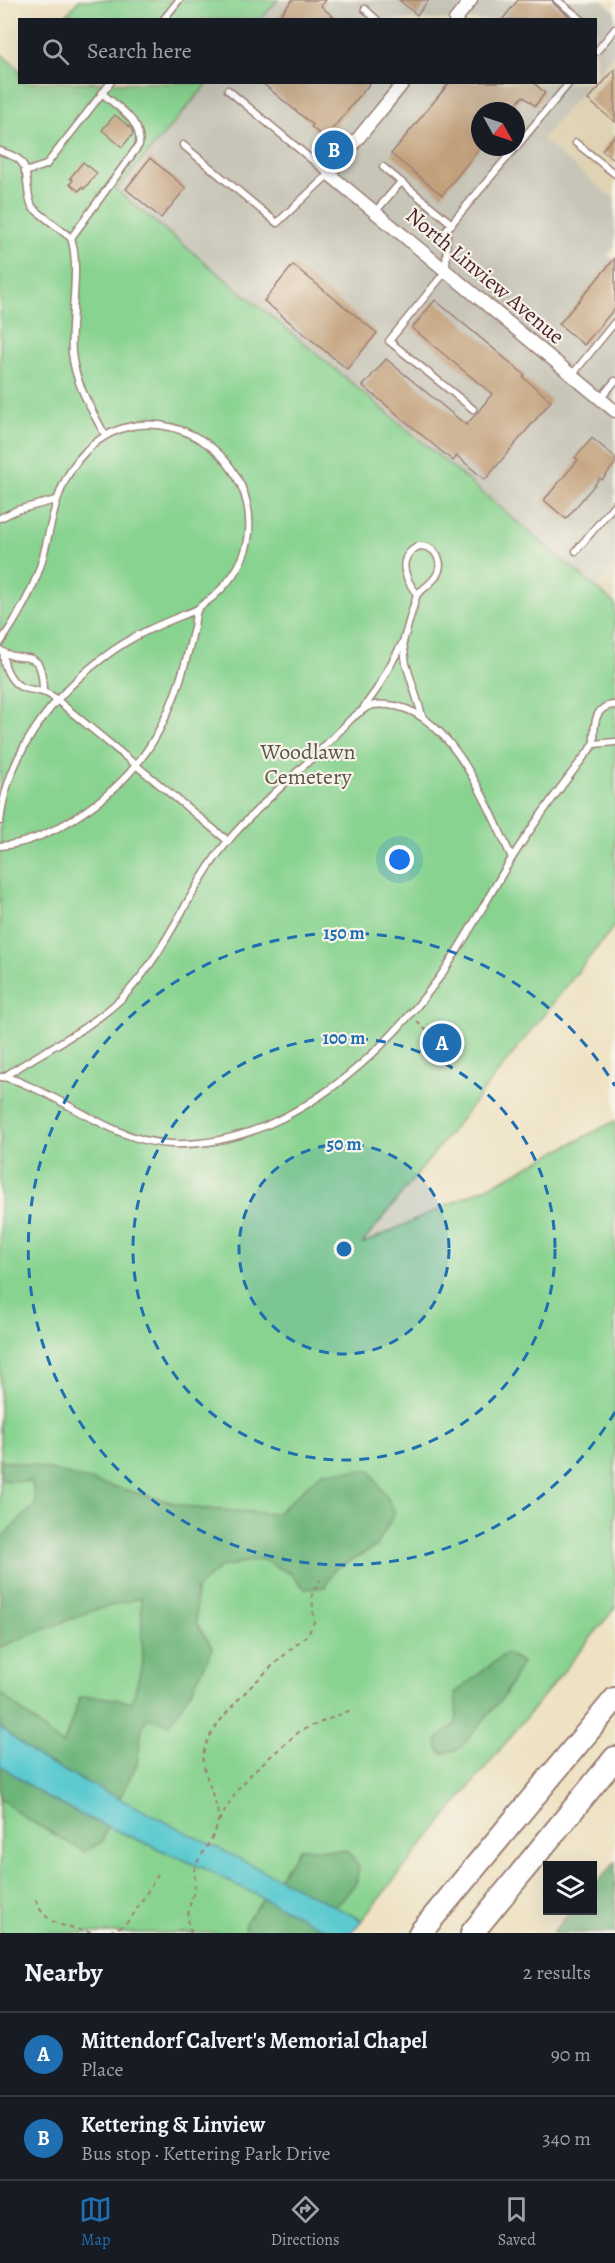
<!DOCTYPE html>
<meta charset="utf-8">
<style>
body{margin:0;font-family:Alegreya,serif;background:#20242c;color:#f1f3f6}
.controls{position:absolute;right:18px;bottom:18px;display:grid;overflow:hidden;border-radius:0px;box-shadow:0 6px 24px #0002}
.controls button{width:54px;height:54px;display:grid;place-items:center;padding:0;border:0;border-bottom:2px solid #363941;background:#171b24;color:#f1f3f6;font:30px sans-serif}
.compass{position:absolute;left:471px;top:102px;width:54px;height:54px;border-radius:50%;background:#171b24;box-shadow:0 6px 24px #0002;rotate:130deg}
.you{position:absolute;left:400px;top:860px;width:21px;height:21px;margin:-15px;border:4px solid #fff;border-radius:50%;background:#1a73e8;box-shadow:0 0 0 9px #1a73e833}
.badge{display:grid;place-items:center;width:39px;height:39px;border-radius:50%;background:#1f6fb2;color:#fff;font-size:20px;font-weight:700}
.pin{position:absolute;translate:-50% -50%;border:3px solid #fff;box-shadow:0 2px 6px #0006}
.list{margin:0;padding:0;list-style:none}
h2{display:flex;justify-content:space-between;align-items:center;height:78px;margin:0;padding:0 24px;font-size:26px}
h2 small{font-size:20px;font-weight:400;color:#9ea1a6}
.list li{display:grid;grid-template-columns:39px 1fr auto;gap:18px;align-items:center;box-sizing:border-box;height:84px;padding:0 24px;border-top:2px solid #363941}
.list b{display:block;font-size:22px;white-space:nowrap}
.list p{margin:0;font-size:20px;white-space:nowrap;color:#9ea1a6}
.list em{font-size:20px;font-style:normal;color:#9ea1a6}
.icon{flex:none;width:33px;height:33px;fill:none;stroke:currentColor;stroke-width:2;stroke-linecap:round;stroke-linejoin:round}
.map{position:relative;flex:none;width:615px;height:1933px;overflow:hidden}
.search{position:absolute;background:#171b24;box-shadow:0 6px 24px #0002;left:18px;right:18px;top:18px;height:66px;display:flex;align-items:center;gap:15px;box-sizing:border-box;padding:0 21px;border-radius:0px;color:#9ea1a6;font-size:22px}
.sheet{height:246px;background:#171b24}
nav{display:flex;justify-content:space-around;align-items:center;box-sizing:border-box;height:84px;border-top:2px solid #363941;background:#171b24;font-size:16px;color:#9ea1a6}
nav a{display:grid;justify-items:center;gap:3px}
nav .on{color:#1f6fb2}
.map>svg:first-child{display:block}
</style>
<div class="map">
<svg width="615" height="1933" viewBox="0 0 615 1933">
<rect width="100%" height="100%" fill="#f7f3e8"/>
<filter id="ink" filterUnits="userSpaceOnUse"><feTurbulence type="fractalNoise" baseFrequency=".0167" numOctaves="2"/><feDisplacementMap in="SourceGraphic" scale="12" xChannelSelector="R" yChannelSelector="G"/><feConvolveMatrix kernelMatrix="1 2 1 2 8 2 1 2 1" color-interpolation-filters="sRGB"/></filter>
<filter id="wash" filterUnits="userSpaceOnUse"><feTurbulence type="fractalNoise" baseFrequency=".008" numOctaves="4" result="noise"/><feDisplacementMap in="SourceGraphic" scale="24" xChannelSelector="R" yChannelSelector="G"/><feGaussianBlur stdDeviation="1.35" result="paint"/><feColorMatrix in="noise" values="0 0 0 0 0 0 0 0 0 0 0 0 0 0 0 0 0 1.4 0 .05"/><feComposite in="paint" operator="in"/></filter>
<g filter="url(#wash)">
<rect width="100%" height="100%" fill="#eee2c3"/>
<!-- built -->
<g fill="#dfd3b4">
<polygon points="615,52 615,200 542,139 589,83 596,82 596,75"/>
<polygon points="615,564 615,604 596,588"/>
</g>
<!-- industrial -->
<g fill="#c7c5b8" fill-rule="evenodd">
<polygon points="278,0 601,0 615,11 615,52 596,75 596,20 261,20"/>
<path d="M208,83H589L542,139L615,200V246L608,255L615,261V564L596,588L116,190ZM480,111H516V147H480Z"/>
</g>
<!-- green -->
<g fill="#88d390" stroke="#69795e" stroke-width="1.5">
<polygon points="79,0 278,0 261,19 62,20"/>
<polygon points="0,53 19,69 20,82 208,83 116,190 316,353 615,604 615,925 362,1244 496,1183 615,1121 615,1608 351,1933 0,1933"/>
</g>
<!-- forest -->
<g fill="#6eb57a" stroke="#5c6a52" stroke-width="1.5">
<polygon points="0,1460 36,1466 193,1508 276,1514 323,1472 370,1470 395,1511 377,1546 334,1570 325,1587 305,1589 290,1573 261,1559 221,1567 196,1589 196,1622 213,1649 194,1686 170,1724 147,1718 142,1729 137,1764 119,1799 40,1759 0,1727 0,1693 63,1745 80,1697 101,1697 132,1702 143,1661 141,1598 94,1610 0,1647 0,1539 36,1504 32,1482 0,1480"/>
<polygon points="506,1653 522,1662 504,1696 460,1748 442,1754 438,1748 437,1739 455,1725 457,1716 455,1693"/>
<polygon points="0,1765 46,1797 107,1826 103,1841 84,1852 22,1816 0,1797"/>
<polygon points="300,1848 347,1851 359,1867 356,1883 313,1933 246,1933 245,1923"/>
<polygon points="615,1862 615,1933 552,1933 572,1911 592,1910 593,1887"/>
</g>
<!-- water -->
<polygon fill="#5ccad0" stroke="#53747e" stroke-width="1.5" points="0,1727 40,1759 362,1920 351,1933 332,1933 205,1869 92,1820 46,1797 0,1765"/>
<g id="blocks">
<!-- building -->
<g fill="#c2a07b">
<polygon points="292,0 326,0 321,6 337,20 276,20"/>
<polygon points="399,0 429,0 417,15"/>
<polygon points="518,0 552,0 554,4 573,20 502,20"/>
<polygon points="615,69 615,122 588,100"/>
<polygon points="261,82 371,82 325,138 311,127 313,125"/>
<polygon points="450,82 533,82 545,93 535,106 523,96 511,111 480,111 480,148 442,195 391,154"/>
<polygon points="115,115 131,128 133,134 122,147 102,130"/>
<polygon points="615,135 615,161 602,150"/>
<polygon points="150,158 186,188 161,218 126,189"/>
<polygon points="83,162 97,173 84,189 82,187 79,191 70,184 73,180 70,178"/>
<polygon points="615,258 615,308 584,345 559,324"/>
<polygon points="293,265 377,333 347,369 264,301"/>
<polygon points="435,300 525,375 523,377 551,401 485,480 457,456 453,461 363,386 386,359 466,425 477,413 492,394 412,328"/>
<polygon points="592,438 615,457 615,464 602,480 600,478 566,519 544,500 578,460 575,458"/>
<polygon points="439,1030 456,1044 445,1057 428,1043"/>
</g>
</g>
</g>
<g filter="url(#ink)">
<use href="#blocks" fill-opacity="0" stroke="#9c8077" stroke-width="1.5"/>
<g fill="none" stroke-linecap="round" stroke-linejoin="round">
<!-- service casing -->
<g stroke="#9c8077" stroke-width="9">
<g id="service">
<polyline points="557,0 582,20"/>
<polyline points="365,9 377,20"/>
<polyline points="163,20 179,0"/>
<polyline points="596,52 615,29"/>
<polyline points="576,143 615,174"/>
<polyline points="183,145 277,223 329,174 228,90"/>
<polyline points="516,147 570,82"/>
<path d="M0,151C5,153 13,155 18,159C31,168 24,194 33,208L71,238C81,268 69,320 72,353C75,383 91,409 105,435"/>
<polyline points="383,167 452,224"/>
<polyline points="25,172 46,165 111,82"/>
<polyline points="375,212 401,182"/>
<path d="M71,238L139,145C143,121 118,108 102,93"/>
<polyline points="572,375 615,322"/>
<polyline points="600,399 615,381"/>
<polyline points="473,409 389,341 446,271 447,229 516,147"/>
<polyline points="0,518 17,510 56,500"/>
<path d="M419,546C426,546 432,548 436,554C448,571 429,585 417,594C404,578 396,557 419,546Z"/>
<polyline points="576,551 615,504"/>
<polyline points="417,594 403,642 406,664 422,715"/>
<path d="M0,643C16,620 31,594 40,567C53,526 53,484 86,451C149,388 256,446 249,533C247,557 233,579 215,595C211,600 201,604 198,609C195,613 195,622 194,627C190,645 186,662 180,680C171,707 158,737 140,760C111,799 48,843 0,846"/>
<path d="M0,650C23,667 42,642 43,690"/>
<path d="M4,653C2,665 11,684 24,688C35,691 42,690 52,696L228,841"/>
<path d="M615,705C593,705 594,728 594,744L615,742"/>
<polyline points="364,707 377,689 403,642"/>
<path d="M0,821C8,746 64,681 126,642C148,628 174,619 198,609"/>
<path d="M0,1077C13,1077 26,1085 38,1090C82,1110 121,1142 171,1144C281,1148 378,1061 439,978C466,940 487,898 512,858C537,818 565,781 594,744"/>
<path d="M4,1077C43,1050 86,1032 121,999C167,954 187,890 228,841C265,797 312,762 351,719C357,714 363,709 370,706C376,704 381,704 388,705C451,709 489,809 512,858"/>
</g>
</g>
<!-- minor casing -->
<g stroke="#9c8077" stroke-width="15">
<g id="minor">
<polyline points="455,20 471,0"/>
<polyline points="404,82 329,174 615,411"/>
</g>
</g>
<!-- motorway casing -->
<g stroke="#9c8077" stroke-width="26">
<g id="motorway">
<polyline points="420,1933 615,1699"/>
<polyline points="472,1933 615,1758"/>
</g>
</g>
<!-- path -->
<g stroke="#9c8077" stroke-width="2" stroke-dasharray="4.5 4.5" stroke-linecap="butt">
<polyline points="417,1022 433,1036"/>
<polyline points="219,1821 238,1789 256,1769 300,1731 351,1710"/>
<path d="M36,1900C44,1927 73,1928 97,1933"/>
<path d="M101,1933C114,1931 122,1928 131,1918L159,1873"/>
<path d="M191,1933C183,1908 195,1901 195,1880C195,1874 193,1872 195,1867C202,1852 215,1838 218,1822C221,1809 204,1777 203,1760C200,1725 283,1657 309,1633L314,1622L312,1594L320,1580"/>
</g>
<!-- service -->
<use href="#service" stroke="#fff" stroke-width="6"/>
<!-- minor -->
<use href="#minor" stroke="#fff" stroke-width="12"/>
<!-- motorway -->
<use href="#motorway" stroke="#fff" stroke-width="22"/>
</g>
</g>
<!-- distance rings -->
<circle cx="344" cy="1249" r="105" fill="#1f6fb2" fill-opacity=".12"/>
<g fill="none" stroke="#1f6fb2" stroke-width="3" stroke-dasharray="10 8">
<circle cx="344" cy="1249" r="105"/>
<circle cx="344" cy="1249" r="211"/>
<path d="M615 1412A316 316 0 1 1 615 1086"/>
</g>
<g text-anchor="middle" dominant-baseline="central" stroke-width="4.5" stroke-linejoin="round" paint-order="stroke">
<!-- street labels -->
<g font-size="22" fill="#4a1f2b" stroke="#f7f3e8">
<text transform="translate(485 276) rotate(40)">North Linview Avenue</text>
</g>
<!-- park labels -->
<g font-size="22" fill="#5d5549" stroke="#f7f3e8">
<text x="308" y="752">Woodlawn<tspan x="308" dy="25">Cemetery</tspan></text>
</g>
</g>
<circle cx="344" cy="1249" r="9" fill="#1f6fb2" stroke="#f7f3e8" stroke-width="3"/>
<g font-size="18" text-anchor="middle" font-weight="bold" fill="#1f6fb2" stroke="#f7f3e8" stroke-width="4.5" stroke-linejoin="round" paint-order="stroke">
<text x="344" y="939">150 m</text>
<text x="344" y="1044">100 m</text>
<text x="344" y="1150">50 m</text>
</g>
</svg>
<div class="controls">
<button><svg class="icon" aria-label="layers" viewBox="0 0 24 24"><path d="M12 4l9 5-9 5-9-5zM3 14l9 5 9-5"/></svg></button>
</div>
<svg class="compass" viewBox="-18 -18 36 36"><path d="M0-13l5 13h-10z" fill="#e53935"/><path d="M0 13l5-13h-10z" fill="#9ea1a6"/></svg>
<div class="you"></div>
<div class="pin badge" style="left:442px;top:1043px">A</div>
<div class="pin badge" style="left:334px;top:150px">B</div>
<div class="search"><svg class="icon" aria-label="search" viewBox="0 0 24 24"><circle cx="10" cy="10" r="6"/><path d="M15 15l6 6"/></svg>Search here</div>
</div>
<section class="sheet">
<h2>Nearby<small>2 results</small></h2>
<ul class="list">
<li><span class="badge">A</span><div><b>Mittendorf Calvert's Memorial Chapel</b><p>Place</p></div><em>90 m</em></li>
<li><span class="badge">B</span><div><b>Kettering &amp; Linview</b><p>Bus stop · Kettering Park Drive</p></div><em>340 m</em></li>
</ul>
</section>
<nav>
<a class="on"><svg class="icon" aria-label="map" viewBox="0 0 24 24"><path d="M3 6l6-2 6 2 6-2v14l-6 2-6-2-6 2zM9 4v14M15 6v14"/></svg>Map</a>
<a><svg class="icon" aria-label="directions" viewBox="0 0 24 24"><path d="M12 3l9 9-9 9-9-9zM9 14v-3h6M13 9l2 2-2 2"/></svg>Directions</a>
<a><svg class="icon" aria-label="saved" viewBox="0 0 24 24"><path d="M7 4h10v16l-5-4-5 4z"/></svg>Saved</a>
</nav>
